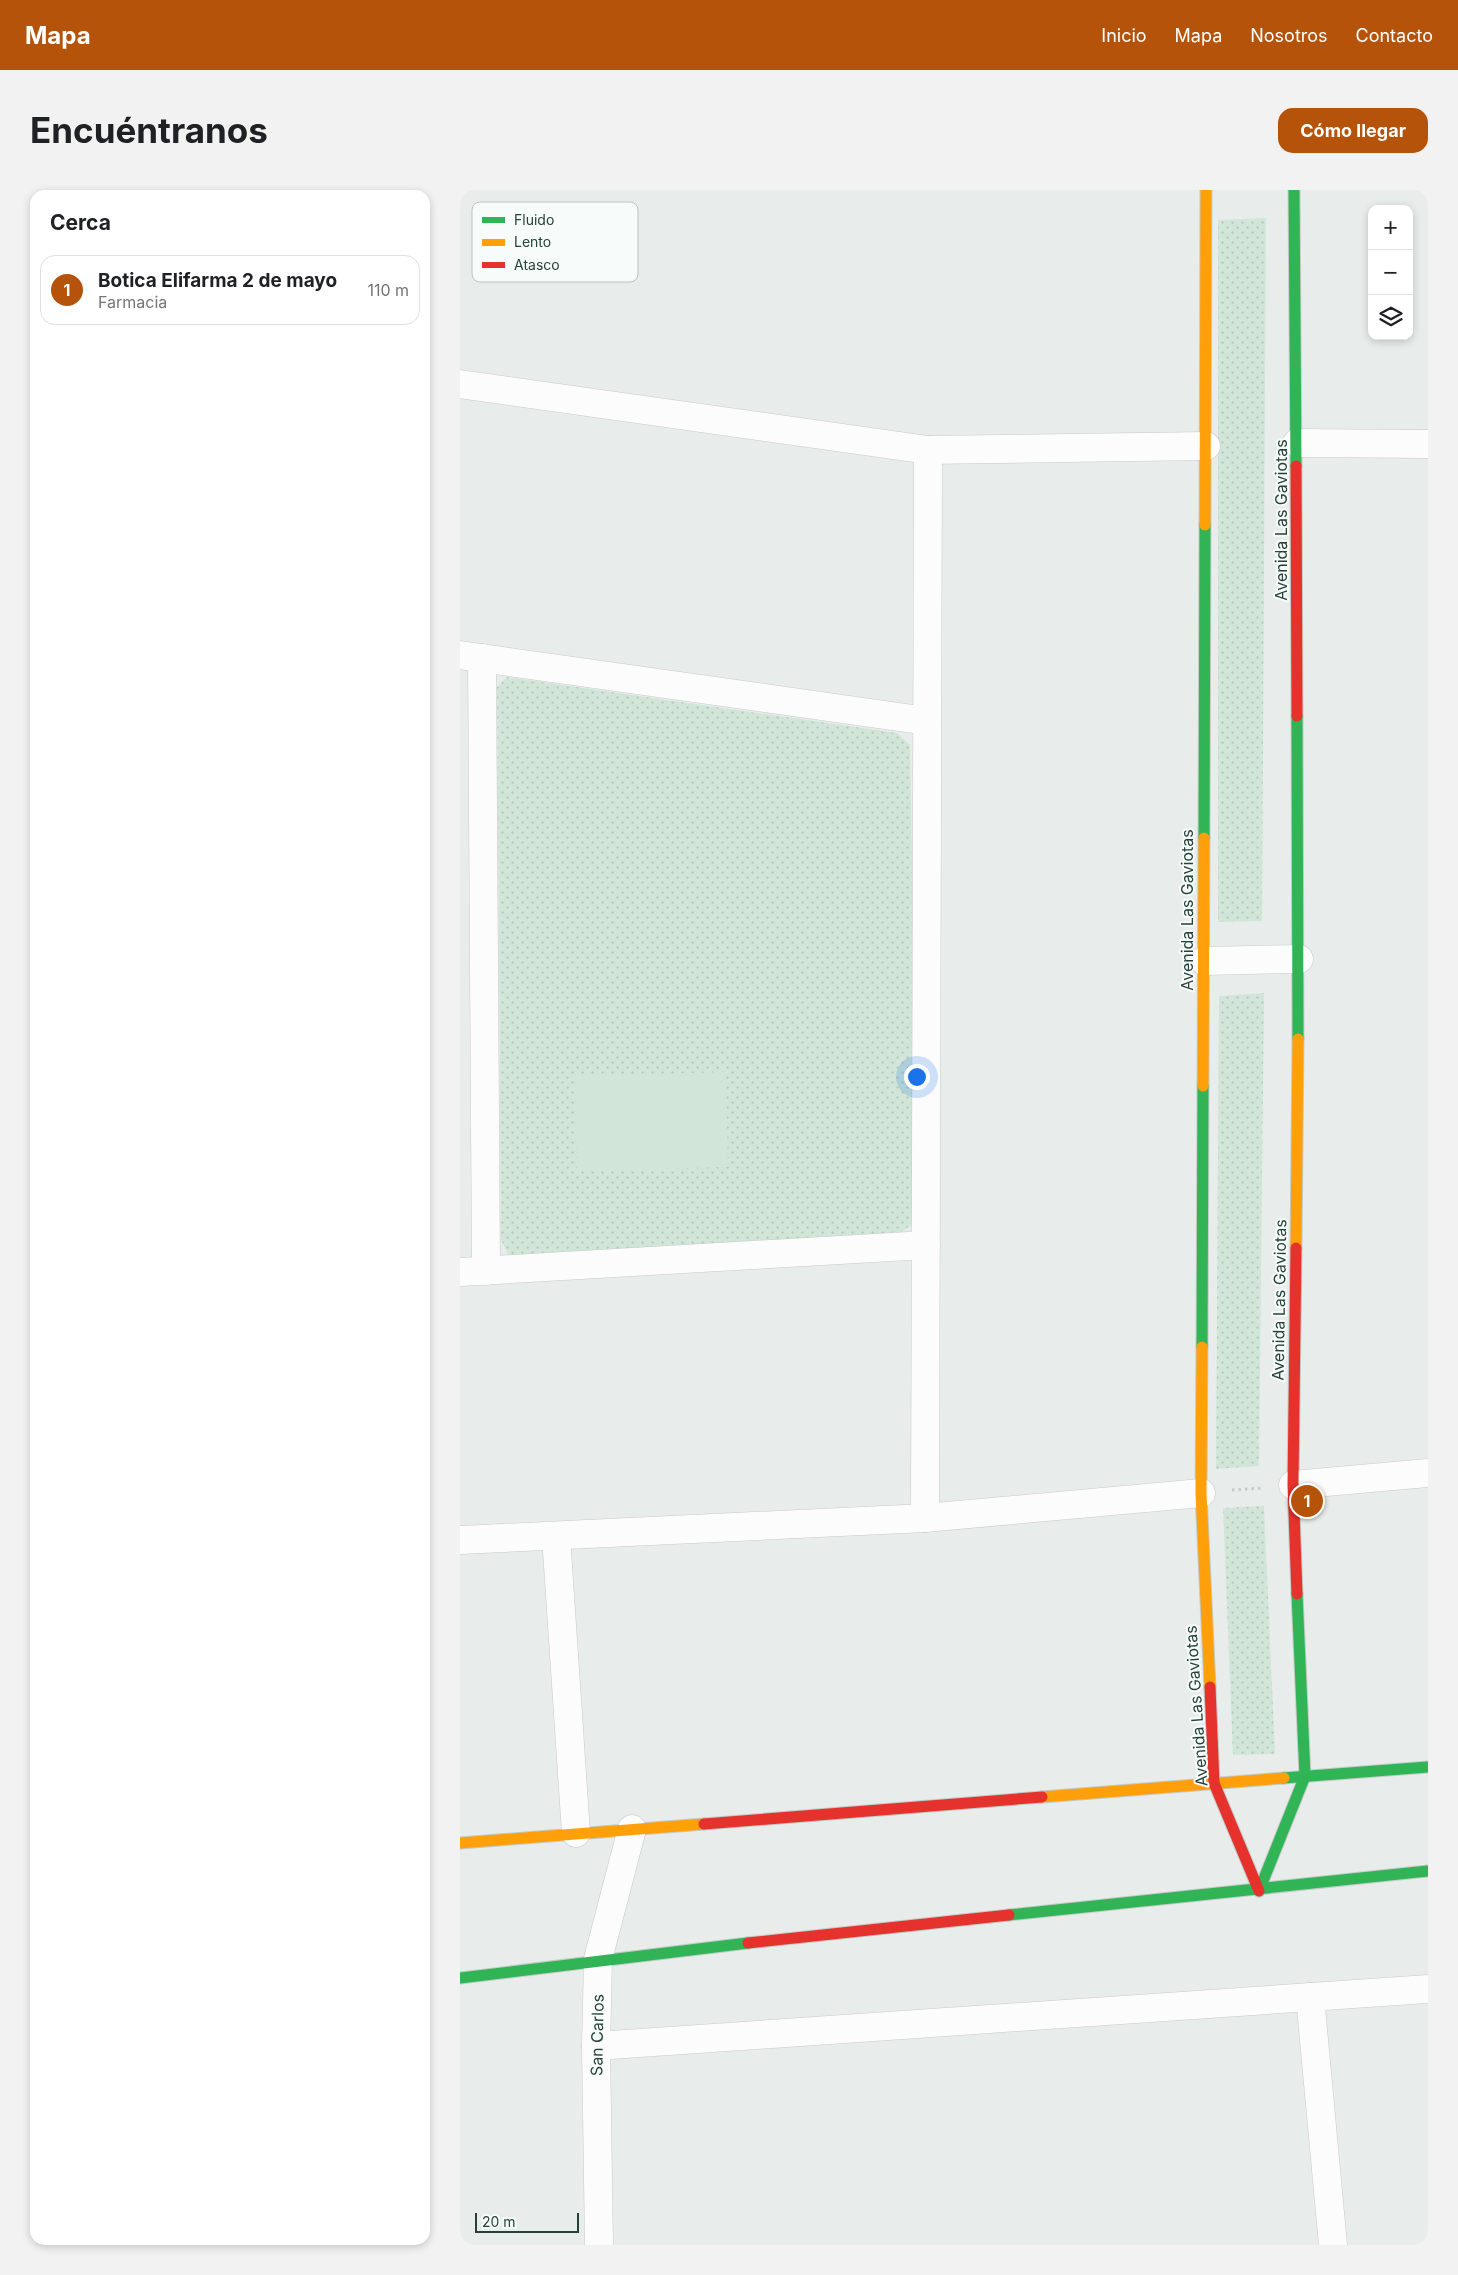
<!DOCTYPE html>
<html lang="es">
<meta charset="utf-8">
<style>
body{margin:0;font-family:Inter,sans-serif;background:#f2f2f2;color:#202124}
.controls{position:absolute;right:15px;top:15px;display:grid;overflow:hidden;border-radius:10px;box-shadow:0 2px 8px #0003}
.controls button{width:45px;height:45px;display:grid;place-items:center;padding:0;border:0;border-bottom:1px solid #e0e0e0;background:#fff;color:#202124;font:25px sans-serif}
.scale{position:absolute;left:15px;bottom:12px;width:104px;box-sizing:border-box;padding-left:5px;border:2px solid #24423a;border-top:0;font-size:14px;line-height:18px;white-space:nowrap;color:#24423a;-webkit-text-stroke:4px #f7fbf9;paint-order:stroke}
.you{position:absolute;left:456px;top:886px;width:18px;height:18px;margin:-12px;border:4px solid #fff;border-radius:50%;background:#1a73e8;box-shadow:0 0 0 8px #1a73e833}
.badge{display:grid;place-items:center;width:32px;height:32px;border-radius:50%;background:#b45309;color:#fff;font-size:16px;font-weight:700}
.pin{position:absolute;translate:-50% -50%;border:2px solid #fff;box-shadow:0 1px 5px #0006}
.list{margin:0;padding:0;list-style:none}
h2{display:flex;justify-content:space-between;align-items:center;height:65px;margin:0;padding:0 20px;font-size:21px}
h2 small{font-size:16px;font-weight:400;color:#757577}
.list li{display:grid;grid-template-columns:32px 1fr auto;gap:15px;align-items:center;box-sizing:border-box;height:70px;margin:0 10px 10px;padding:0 10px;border:1px solid #e0e0e0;border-radius:15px}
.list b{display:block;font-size:19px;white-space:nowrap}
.list p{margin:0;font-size:16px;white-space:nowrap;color:#757577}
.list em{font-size:16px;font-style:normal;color:#757577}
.icon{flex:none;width:28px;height:28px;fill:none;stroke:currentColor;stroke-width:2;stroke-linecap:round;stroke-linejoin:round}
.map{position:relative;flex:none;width:968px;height:2055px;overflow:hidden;border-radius:15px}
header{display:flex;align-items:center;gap:30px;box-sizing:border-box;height:70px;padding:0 25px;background:#b45309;color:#fff}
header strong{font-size:24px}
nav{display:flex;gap:28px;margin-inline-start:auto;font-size:18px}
.intro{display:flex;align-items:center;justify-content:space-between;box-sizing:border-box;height:120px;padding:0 30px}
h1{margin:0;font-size:35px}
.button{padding:12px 22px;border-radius:15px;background:#b45309;color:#fff;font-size:18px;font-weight:700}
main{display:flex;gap:30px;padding:0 30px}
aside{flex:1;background:#fff;border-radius:15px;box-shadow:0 2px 8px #0003}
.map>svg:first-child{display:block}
</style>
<header>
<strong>Mapa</strong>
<nav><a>Inicio</a><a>Mapa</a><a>Nosotros</a><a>Contacto</a></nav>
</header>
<div class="intro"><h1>Encuéntranos</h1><a class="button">Cómo llegar</a></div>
<main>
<aside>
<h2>Cerca<small></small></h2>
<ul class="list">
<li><span class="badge">1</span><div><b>Botica Elifarma 2 de mayo</b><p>Farmacia</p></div><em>110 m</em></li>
</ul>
</aside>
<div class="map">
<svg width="968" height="2055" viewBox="0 0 968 2055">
<defs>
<pattern id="grass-dots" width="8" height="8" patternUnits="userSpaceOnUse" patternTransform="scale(1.25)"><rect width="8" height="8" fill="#d1e6d8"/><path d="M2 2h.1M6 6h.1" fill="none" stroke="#b3c6ba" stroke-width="1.8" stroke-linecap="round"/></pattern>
</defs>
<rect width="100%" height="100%" fill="#e8edeb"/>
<!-- grass -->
<g fill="url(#grass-dots)">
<polygon points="806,28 802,731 758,732 758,30"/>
<polygon points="47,487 437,543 450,555 458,1030 442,1042 50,1068 41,1050 37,497"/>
<polygon points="804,803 799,1276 756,1279 759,806"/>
<polygon points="804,1316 815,1564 773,1565 763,1318"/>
</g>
<!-- garden -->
<polygon fill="#d1e6d8" points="266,882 268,977 117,981 115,886"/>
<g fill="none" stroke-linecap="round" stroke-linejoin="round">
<!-- street casing -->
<g stroke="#c5cac8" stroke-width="29">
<g id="street">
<polyline points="0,194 468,260 746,256"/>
<polyline points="837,253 968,254"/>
<polyline points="0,465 467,531"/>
<polyline points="22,468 26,1081"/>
<polyline points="744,771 839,769"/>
<polyline points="0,1082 466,1055"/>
<polyline points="833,1295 968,1283"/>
<polyline points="465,1328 468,260"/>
<polyline points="96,1346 116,1643"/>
<polyline points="0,1350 465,1328 741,1303"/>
<polyline points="850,1807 873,2055"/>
<polyline points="136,1856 968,1799"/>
<polyline points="139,2055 136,1856 138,1769 172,1639"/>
</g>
</g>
<!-- fast casing -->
<g stroke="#c3cbc8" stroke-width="13">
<g id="fast">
<polyline points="834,0 836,276"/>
<polyline points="837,526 838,849"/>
<polyline points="744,648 745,335"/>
<polyline points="742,1157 743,896"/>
<polyline points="824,1588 968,1577"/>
<polyline points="799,1701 845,1586 837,1404"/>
<polyline points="549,1725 968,1681"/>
<polyline points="0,1788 288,1753"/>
</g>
</g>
<!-- slow casing -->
<g stroke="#c3cbc8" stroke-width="13">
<g id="slow">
<polyline points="745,335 746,0"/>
<polyline points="743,896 744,648"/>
<polyline points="836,1058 838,849"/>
<polyline points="742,1157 741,1303 750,1497"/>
<polyline points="582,1607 824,1588"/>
<polyline points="0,1653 244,1634"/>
</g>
</g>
<!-- jam casing -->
<g stroke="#c3cbc8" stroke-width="13">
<g id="jam">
<polyline points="836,276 837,526"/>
<polyline points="836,1058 833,1295 837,1404"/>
<polyline points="750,1497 754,1593 799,1701"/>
<polyline points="244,1634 582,1607"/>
<polyline points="288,1753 549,1725"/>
</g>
</g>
<!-- path -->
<polyline stroke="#c3ccca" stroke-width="3" stroke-dasharray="2.5 4" stroke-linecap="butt" points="772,1300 803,1298"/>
<!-- street -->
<use href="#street" stroke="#fcfcfc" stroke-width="28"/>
<!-- fast -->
<use href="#fast" stroke="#30b455" stroke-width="11"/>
<!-- slow -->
<use href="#slow" stroke="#ff9f0a" stroke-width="11"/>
<!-- jam -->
<use href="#jam" stroke="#e5322d" stroke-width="11"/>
</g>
<g text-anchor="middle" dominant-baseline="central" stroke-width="4" stroke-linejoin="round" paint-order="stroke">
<!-- street labels -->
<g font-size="16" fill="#24423a" stroke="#f7fbf9">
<text transform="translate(821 330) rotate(-90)">Avenida Las Gaviotas</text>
<text transform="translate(727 720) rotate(-90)">Avenida Las Gaviotas</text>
<text transform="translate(819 1110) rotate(-89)">Avenida Las Gaviotas</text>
<text transform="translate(736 1516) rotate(-94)">Avenida Las Gaviotas</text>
<text transform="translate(137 1845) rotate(-89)">San Carlos</text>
</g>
</g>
<!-- legend -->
<rect x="12" y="12" width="166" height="80" rx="8" fill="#f7fbf9" stroke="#b8c4c0" stroke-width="1"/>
<rect x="22" y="27" width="23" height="6" fill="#30b455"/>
<rect x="22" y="49" width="23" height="7" fill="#ff9f0a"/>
<rect x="22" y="72" width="23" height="6" fill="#e5322d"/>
<g font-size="14" fill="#24423a">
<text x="54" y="35">Fluido</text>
<text x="54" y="57">Lento</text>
<text x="54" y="80">Atasco</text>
</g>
</svg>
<div class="controls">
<button>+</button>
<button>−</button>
<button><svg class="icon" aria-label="layers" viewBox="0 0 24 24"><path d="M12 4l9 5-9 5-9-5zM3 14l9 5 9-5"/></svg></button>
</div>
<div class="scale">20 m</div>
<div class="you"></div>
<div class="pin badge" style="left:847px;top:1311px">1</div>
</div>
</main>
